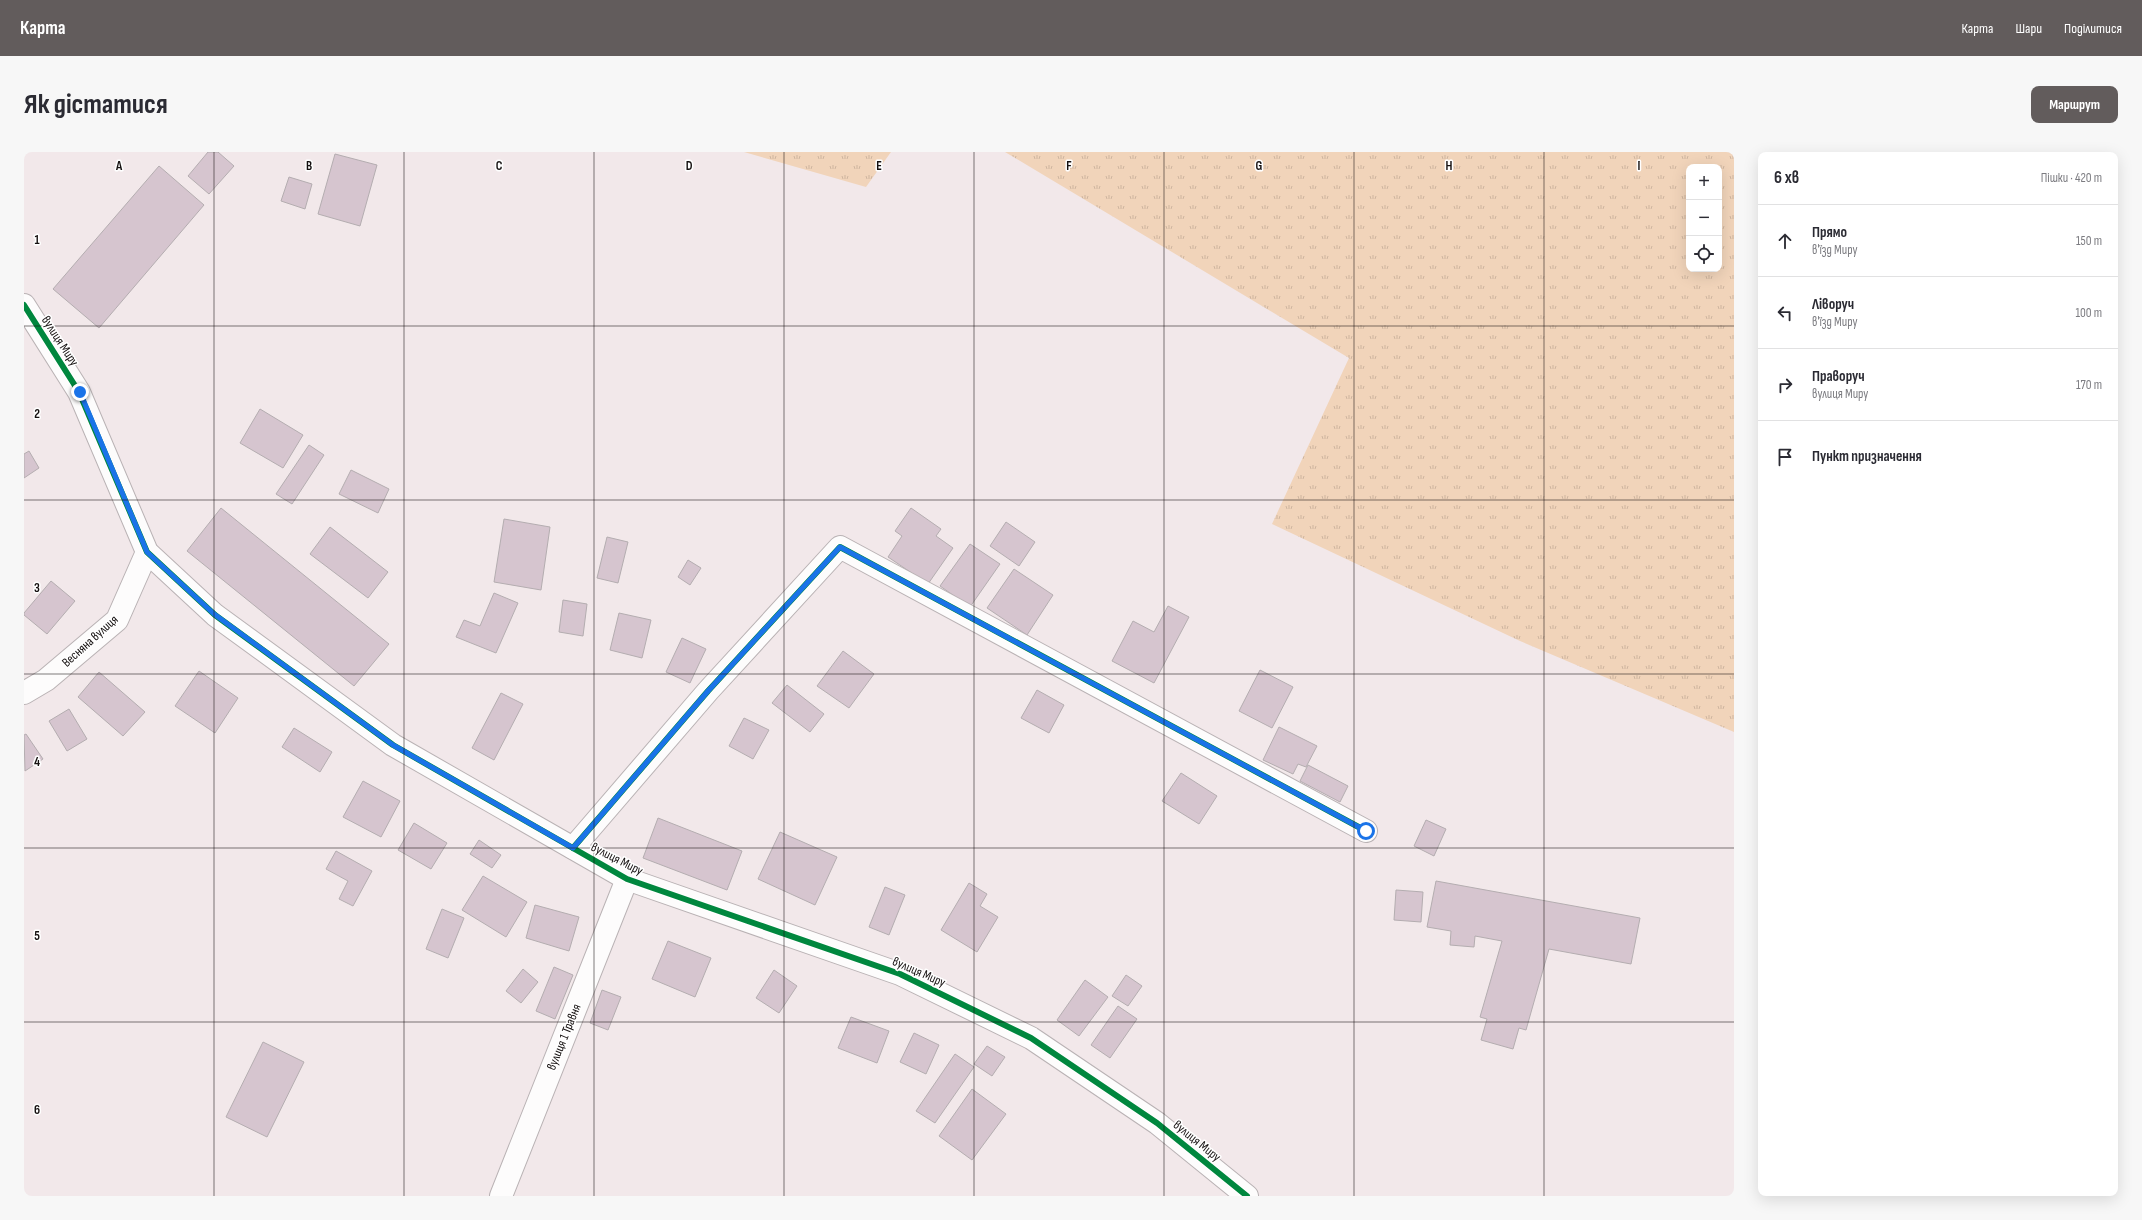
<!DOCTYPE html>
<html lang="uk">
<meta charset="utf-8">
<style>
body{margin:0;font-family:"Sofia Sans Condensed",sans-serif;background:#f7f7f7;color:#2b2b33}
.controls{position:absolute;right:12px;top:12px;display:grid;overflow:hidden;border-radius:8px;box-shadow:0 4px 16px #0002}
.controls button{width:36px;height:36px;display:grid;place-items:center;padding:0;border:0;border-bottom:1px solid #e1e1e2;background:#fff;color:#2b2b33;font:20px sans-serif}
.stop{position:absolute;width:12px;height:12px;margin:-9px;border:3px solid #1a73e8;border-radius:50%;background:#fff}
.stop.end{background:#1a73e8;border-color:#fff;box-shadow:0 1px 4px #0008}
.list{margin:0;padding:0;list-style:none}
h2{display:flex;justify-content:space-between;align-items:center;height:52px;margin:0;padding:0 16px;font-size:17px}
h2 small{font-size:13px;font-weight:400;color:#7c7c81}
.list li{display:grid;grid-template-columns:26px 1fr auto;gap:12px;align-items:center;box-sizing:border-box;height:72px;padding:0 16px;border-top:1px solid #e1e1e2}
.list b{display:block;font-size:15px;white-space:nowrap}
.list p{margin:0;font-size:13px;white-space:nowrap;color:#7c7c81}
.list em{font-size:13px;font-style:normal;color:#7c7c81}
.icon{flex:none;width:22px;height:22px;fill:none;stroke:currentColor;stroke-width:2;stroke-linecap:round;stroke-linejoin:round}
.map{position:relative;flex:none;width:1710px;height:1044px;overflow:hidden;border-radius:8px}
header{display:flex;align-items:center;gap:24px;box-sizing:border-box;height:56px;padding:0 20px;background:#625c5c;color:#fff}
header strong{font-size:19px}
nav{display:flex;gap:22px;margin-inline-start:auto;font-size:14px}
.intro{display:flex;align-items:center;justify-content:space-between;box-sizing:border-box;height:96px;padding:0 24px}
h1{margin:0;font-size:28px}
.button{padding:10px 18px;border-radius:8px;background:#625c5c;color:#fff;font-size:14px;font-weight:700}
main{display:flex;gap:24px;padding:0 24px}
aside{flex:1;background:#fff;border-radius:8px;box-shadow:0 4px 16px #0002}
.map>svg:first-child{display:block}
</style>
<header>
<strong>Карта</strong>
<nav><a>Карта</a><a>Шари</a><a>Поділитися</a></nav>
</header>
<div class="intro"><h1>Як дістатися</h1><a class="button">Маршрут</a></div>
<main>
<div class="map">
<svg width="1710" height="1044" viewBox="0 0 1710 1044">
<defs>
<pattern id="grass-tufts" width="24" height="20" patternUnits="userSpaceOnUse"><rect width="24" height="20" fill="#f1d4ba"/><path d="M3 7l-1-3M5 7V3M7 7l1-3M15 17l-1-3M17 17v-4M19 17l1-3" fill="none" stroke="#ceb59f"/></pattern>
</defs>
<rect width="100%" height="100%" fill="#f2e8ea"/>
<!-- grass -->
<g fill="url(#grass-tufts)" fill-rule="evenodd">
<polygon points="720,0 867,0 842,35"/>
<path d="M981,0H1710V580L1496,489L1248,372L1325,206ZM1665,15H1695V117H1665Z"/>
</g>
<!-- building -->
<g fill="#d6c5cf" stroke="#b4adb0">
<polygon points="184,0 194,0 210,14 185,42 164,24"/>
<polygon points="311,2 353,13 336,74 294,62"/>
<polygon points="135,14 180,53 75,176 29,137"/>
<polygon points="265,25 288,32 281,57 257,49"/>
<polygon points="236,257 279,283 259,316 216,291"/>
<polygon points="285,293 300,303 268,352 252,342"/>
<polygon points="5,299 15,316 0,326 0,302"/>
<polygon points="327,318 365,337 354,361 315,342"/>
<polygon points="197,356 365,492 330,534 163,399"/>
<polygon points="887,356 917,377 912,384 929,396 904,432 864,405 878,384 871,379"/>
<polygon points="480,367 526,375 517,438 470,430"/>
<polygon points="982,370 1011,390 995,414 966,394"/>
<polygon points="306,375 364,420 344,446 286,402"/>
<polygon points="583,385 604,390 594,431 573,426"/>
<polygon points="946,392 976,412 946,455 916,434"/>
<polygon points="664,408 677,416 666,433 654,425"/>
<polygon points="990,417 1029,443 1003,483 963,456"/>
<polygon points="27,429 51,449 23,482 0,463 0,461"/>
<polygon points="470,441 494,451 472,501 432,485 440,468 456,474"/>
<polygon points="539,448 563,452 559,484 535,480"/>
<polygon points="1144,454 1165,465 1130,531 1088,509 1109,469 1130,480"/>
<polygon points="595,461 627,468 618,506 586,498"/>
<polygon points="658,486 682,497 666,531 642,520"/>
<polygon points="819,499 850,522 825,556 793,534"/>
<polygon points="1236,518 1269,535 1248,576 1215,559"/>
<polygon points="175,519 214,546 191,581 151,554"/>
<polygon points="75,520 121,560 99,584 54,545"/>
<polygon points="763,533 800,562 786,580 748,551"/>
<polygon points="1013,538 1040,553 1025,581 997,566"/>
<polygon points="477,541 499,552 470,608 448,596"/>
<polygon points="45,557 63,587 43,599 25,569"/>
<polygon points="720,566 745,578 729,607 705,594"/>
<polygon points="1255,575 1293,594 1282,615 1274,612 1269,622 1239,608"/>
<polygon points="270,576 308,600 296,620 258,595"/>
<polygon points="2,582 19,607 1,619 0,583"/>
<polygon points="1284,613 1324,634 1316,650 1276,629"/>
<polygon points="1157,621 1193,644 1175,672 1138,649"/>
<polygon points="339,629 376,649 357,685 319,665"/>
<polygon points="634,666 718,699 703,738 619,706"/>
<polygon points="1402,668 1422,677 1410,704 1390,694"/>
<polygon points="390,671 423,691 407,717 374,698"/>
<polygon points="756,680 813,705 791,753 734,727"/>
<polygon points="455,688 477,703 468,716 446,702"/>
<polygon points="312,699 348,719 329,754 315,747 324,729 302,717"/>
<polygon points="459,724 503,750 482,785 438,758"/>
<polygon points="1412,729 1616,766 1607,812 1525,797 1502,878 1495,876 1489,897 1457,888 1463,867 1456,865 1478,789 1451,784 1450,795 1426,793 1427,779 1403,775"/>
<polygon points="945,731 963,742 956,754 974,765 953,800 917,778"/>
<polygon points="861,735 881,743 865,783 845,775"/>
<polygon points="1372,738 1399,740 1397,770 1370,768"/>
<polygon points="511,753 555,765 545,799 502,786"/>
<polygon points="418,757 440,766 424,806 402,797"/>
<polygon points="644,789 687,806 671,845 628,827"/>
<polygon points="530,815 549,823 531,867 512,859"/>
<polygon points="499,817 514,830 497,851 482,839"/>
<polygon points="750,818 773,834 755,861 732,846"/>
<polygon points="1102,823 1118,834 1104,854 1088,844"/>
<polygon points="1061,828 1084,845 1055,884 1033,868"/>
<polygon points="578,838 597,845 584,878 566,871"/>
<polygon points="1094,854 1113,867 1086,906 1067,893"/>
<polygon points="827,865 865,879 853,911 814,896"/>
<polygon points="890,881 915,893 902,922 876,910"/>
<polygon points="239,890 280,910 243,985 202,965"/>
<polygon points="963,894 981,905 968,924 950,912"/>
<polygon points="931,902 950,915 911,971 892,959"/>
<polygon points="948,937 982,962 948,1008 915,984"/>
</g>
<g fill="none" stroke-linecap="round" stroke-linejoin="round">
<!-- minor casing -->
<g stroke="#b9b2b4" stroke-width="24">
<g id="minor">
<polyline points="0,153 55,240 123,400 191,463 369,593 603,727 876,822 1007,886 1133,971 1223,1044"/>
<polyline points="0,541 22,528 93,468 123,400"/>
<polyline points="549,696 684,539 816,395 1342,679"/>
<polyline points="477,1044 603,727"/>
</g>
</g>
<!-- minor -->
<use href="#minor" stroke="#fdfcfc" stroke-width="22"/>
<!-- cycleway casing -->
<g stroke="#fff" stroke-width="8">
<g id="cycleway">
<polyline points="0,153 55,240 123,400 191,463 369,593 603,727 876,822 1007,886 1133,971 1223,1044"/>
<polyline points="549,696 684,539 816,395 1342,679"/>
</g>
</g>
<!-- cycleway -->
<use href="#cycleway" stroke="#00873e" stroke-width="6"/>
</g>
<g fill="none" stroke-linecap="round" stroke-linejoin="round">
<!-- route -->
<polyline stroke="#1a73e8" stroke-width="5" points="56,240 123,400 190,462 369,593 549,696 684,539 816,395 1342,679"/>
</g>
<!-- grid -->
<path fill="none" stroke="#151010" stroke-width="1" stroke-opacity="0.55" d="M190,0V1044M380,0V1044M570,0V1044M760,0V1044M950,0V1044M1140,0V1044M1330,0V1044M1520,0V1044M0,174H1710M0,348H1710M0,522H1710M0,696H1710M0,870H1710"/>
<g text-anchor="middle" dominant-baseline="central" stroke-width="3" stroke-linejoin="round" paint-order="stroke">
<!-- street labels -->
<g font-size="13" fill="#151010" stroke="#fff">
<text transform="translate(36 189) rotate(57)">вулиця Миру</text>
<text transform="translate(66 489) rotate(-42)">Весняна вулиця</text>
<text transform="translate(593 707) rotate(27)">вулиця Миру</text>
<text transform="translate(895 820) rotate(24)">вулиця Миру</text>
<text transform="translate(540 885) rotate(-68)">вулиця 1 Травня</text>
<text transform="translate(1173 989) rotate(39)">вулиця Миру</text>
</g>
</g>
<g font-size="13" text-anchor="middle" font-weight="bold" fill="#151010" stroke="#fff" stroke-width="3" stroke-linejoin="round" paint-order="stroke">
<text x="95" y="18">A</text>
<text x="285" y="18">B</text>
<text x="475" y="18">C</text>
<text x="665" y="18">D</text>
<text x="855" y="18">E</text>
<text x="1045" y="18">F</text>
<text x="1235" y="18">G</text>
<text x="1425" y="18">H</text>
<text x="1615" y="18">I</text>
<text x="13" y="92">1</text>
<text x="13" y="266">2</text>
<text x="13" y="440">3</text>
<text x="13" y="614">4</text>
<text x="13" y="788">5</text>
<text x="13" y="962">6</text>
</g>
</svg>
<div class="controls">
<button>+</button>
<button>−</button>
<button><svg class="icon" aria-label="locate" viewBox="0 0 24 24"><circle cx="12" cy="12" r="6"/><path d="M12 2v4M12 18v4M2 12h4M18 12h4"/></svg></button>
</div>
<div class="stop" style="left:1342px;top:679px"></div>
<div class="stop end" style="left:56px;top:240px"></div>
</div>
<aside>
<h2>6 хв<small>Пішки · 420 m</small></h2>
<ul class="list">
<li><svg class="icon" aria-label="ahead" viewBox="0 0 24 24"><path d="M12 20V5M6 11l6-6 6 6"/></svg><div><b>Прямо</b><p>в'їзд Миру</p></div><em>150 m</em></li>
<li><svg class="icon" aria-label="left" viewBox="0 0 24 24"><path d="M17 20v-9H6M10 6l-5 5 5 5"/></svg><div><b>Ліворуч</b><p>в'їзд Миру</p></div><em>100 m</em></li>
<li><svg class="icon" aria-label="right" viewBox="0 0 24 24"><path d="M7 20v-9h11M14 6l5 5-5 5"/></svg><div><b>Праворуч</b><p>вулиця Миру</p></div><em>170 m</em></li>
<li><svg class="icon" aria-label="arrive" viewBox="0 0 24 24"><path d="M6 21V4h12l-3 4 3 4H6"/></svg><div><b>Пункт призначення</b></div></li>
</ul>
</aside>
</main>
